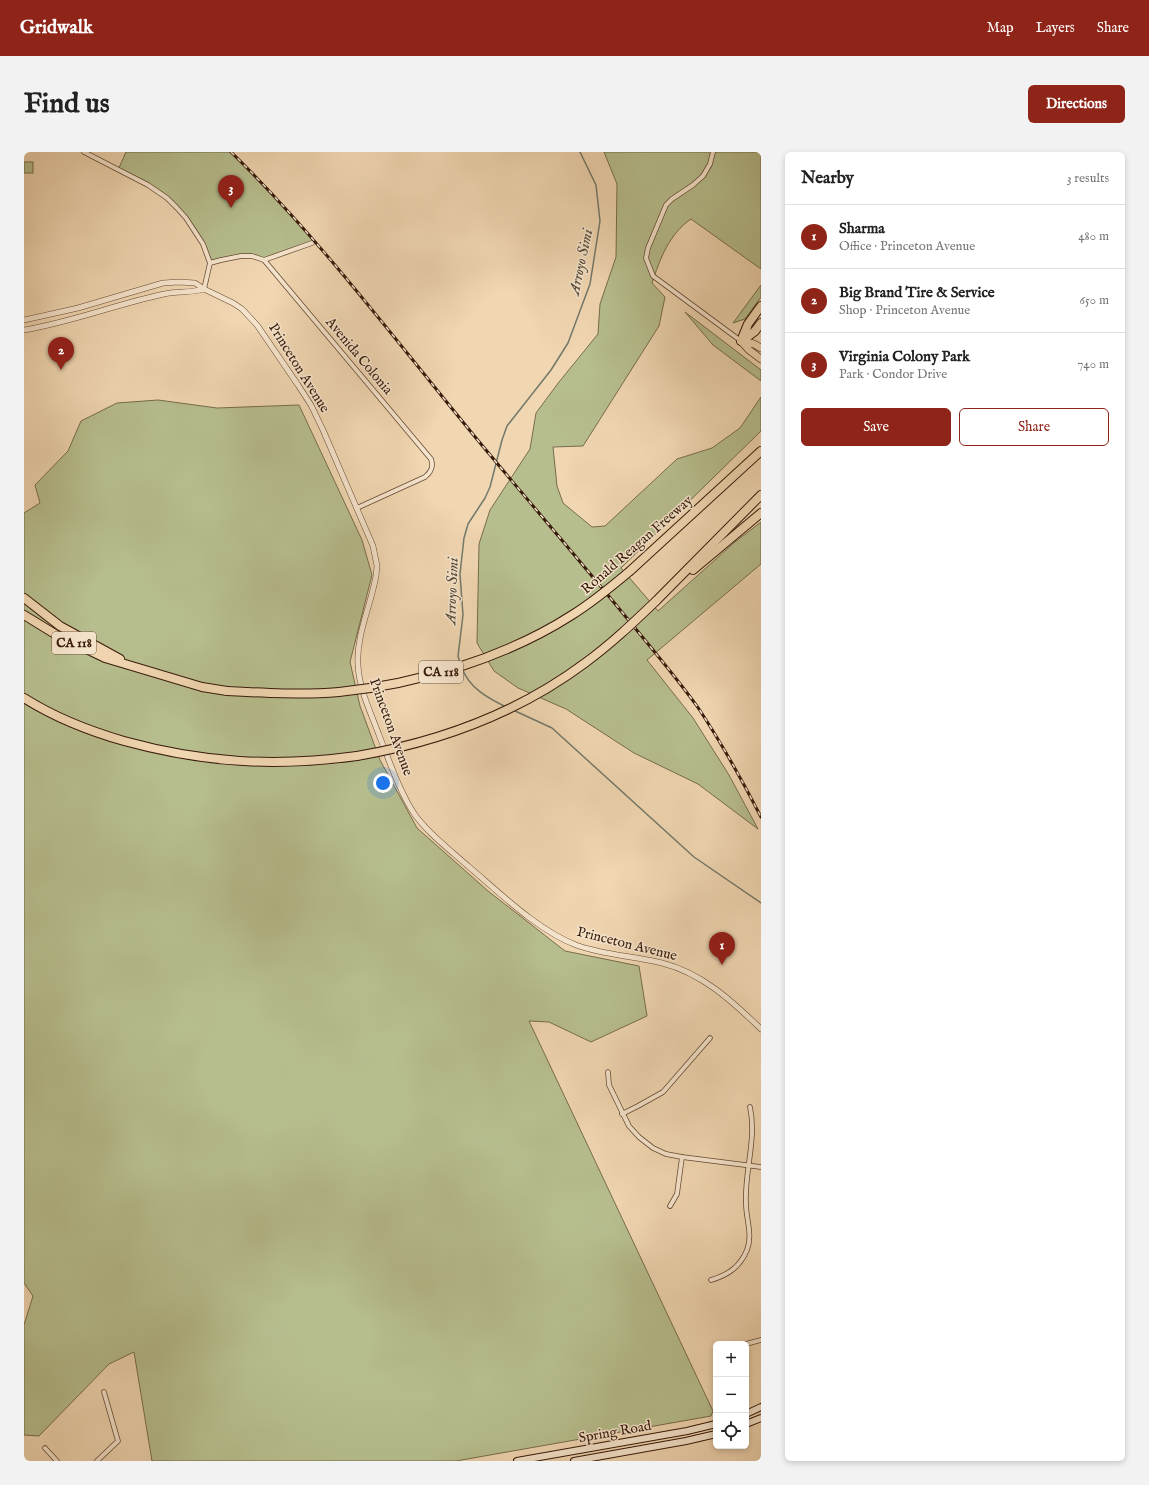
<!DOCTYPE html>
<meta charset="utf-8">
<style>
body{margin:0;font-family:"IM FELL English",serif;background:#f2f2f2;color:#222}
.controls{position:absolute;right:12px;bottom:12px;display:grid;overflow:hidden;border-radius:6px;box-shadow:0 2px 6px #0003}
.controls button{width:36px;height:36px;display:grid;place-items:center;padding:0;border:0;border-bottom:1px solid #e0e0e0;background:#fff;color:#222;font:20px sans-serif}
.you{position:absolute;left:359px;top:631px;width:14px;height:14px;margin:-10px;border:3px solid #fff;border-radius:50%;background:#1a73e8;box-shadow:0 0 0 6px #1a73e833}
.badge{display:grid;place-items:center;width:26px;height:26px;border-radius:50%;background:#8f2418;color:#fff;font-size:13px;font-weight:700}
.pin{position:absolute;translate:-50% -33px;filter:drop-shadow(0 1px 2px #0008)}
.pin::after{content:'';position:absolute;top:21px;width:14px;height:12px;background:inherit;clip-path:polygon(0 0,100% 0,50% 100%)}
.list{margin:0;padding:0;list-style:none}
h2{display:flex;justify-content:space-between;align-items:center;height:52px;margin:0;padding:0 16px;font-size:17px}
h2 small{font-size:13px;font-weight:400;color:#767676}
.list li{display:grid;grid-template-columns:26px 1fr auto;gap:12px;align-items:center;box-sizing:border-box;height:64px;padding:0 16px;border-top:1px solid #e0e0e0}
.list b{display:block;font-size:15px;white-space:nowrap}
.list p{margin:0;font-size:13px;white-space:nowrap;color:#767676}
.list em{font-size:13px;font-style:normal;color:#767676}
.actions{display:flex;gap:8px;padding:12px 16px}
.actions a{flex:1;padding:9px 0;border:1px solid #8f2418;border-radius:6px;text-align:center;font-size:14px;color:#8f2418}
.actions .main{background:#8f2418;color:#fff}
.icon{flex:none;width:22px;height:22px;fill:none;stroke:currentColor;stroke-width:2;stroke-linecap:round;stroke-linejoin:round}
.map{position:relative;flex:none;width:737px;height:1309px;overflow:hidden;border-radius:6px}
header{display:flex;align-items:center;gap:24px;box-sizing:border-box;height:56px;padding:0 20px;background:#8f2418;color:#fff}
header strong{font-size:19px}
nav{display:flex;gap:22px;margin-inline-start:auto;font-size:14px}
.intro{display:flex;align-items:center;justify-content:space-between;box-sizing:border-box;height:96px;padding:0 24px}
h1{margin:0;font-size:28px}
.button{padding:10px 18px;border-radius:6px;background:#8f2418;color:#fff;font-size:14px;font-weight:700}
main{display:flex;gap:24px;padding:0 24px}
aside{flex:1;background:#fff;border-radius:6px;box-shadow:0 2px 6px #0003}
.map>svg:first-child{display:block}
</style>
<header>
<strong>Gridwalk</strong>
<nav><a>Map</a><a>Layers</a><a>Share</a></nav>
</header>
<div class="intro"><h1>Find us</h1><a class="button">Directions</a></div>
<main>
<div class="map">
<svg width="737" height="1309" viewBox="0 0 737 1309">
<rect width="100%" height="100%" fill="#f0d6b1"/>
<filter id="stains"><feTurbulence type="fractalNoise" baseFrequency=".005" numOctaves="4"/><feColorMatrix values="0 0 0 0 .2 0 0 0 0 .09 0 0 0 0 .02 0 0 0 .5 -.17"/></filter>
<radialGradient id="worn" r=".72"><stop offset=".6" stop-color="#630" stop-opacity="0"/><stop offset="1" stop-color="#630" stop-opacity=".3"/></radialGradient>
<!-- green -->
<g fill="#b7be8e" stroke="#776c4c">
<path d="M102,0H207L245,39L291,90L240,108L228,104L186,111C177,87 163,61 142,46C128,35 110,27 94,18Z"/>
<path d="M580,0H735L737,1V117L667,67C645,82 636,107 628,131L641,145L635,174L559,294L529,295L533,334L539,351L568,375L581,374L653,307L688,296L716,276L737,245V279L597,416L634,459L711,390L737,370V412L623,508L669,566L705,623L734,677L674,632L610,601L542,557L494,536L470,519L453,491L455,392L466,358L506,297L512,261L535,230L574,182L576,152L592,105L593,32Z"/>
<rect x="0" y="10" width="9" height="11"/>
<polygon points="737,133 737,145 721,167 709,171"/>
<polygon points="661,160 737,218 737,229 689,193"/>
<polygon points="134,248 193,256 275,253 338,388 348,423 326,510 336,554 356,608 393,676 464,739 541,799 615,814 623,864 567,890 525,870 505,869 689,1259 687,1264 432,1309 128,1309 110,1200 85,1212 15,1284 0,1283 0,1173 9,1144 0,1131 0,361 16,351 11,333 44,299 57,269 93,251"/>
</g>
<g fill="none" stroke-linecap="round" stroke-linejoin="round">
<!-- stream -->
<g stroke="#72796b" stroke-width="1.5">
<polyline points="436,511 434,504 439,463 436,422 440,386 444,372 461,346 466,335 478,288 483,274 527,218 544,191 566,132 576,69 572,33 556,0"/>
<path d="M438,516C445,536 464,546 482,555"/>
<polyline points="489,558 528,576 670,705 737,751"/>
</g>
<!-- minor casing -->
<g stroke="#654934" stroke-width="5.5">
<g id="minor">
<polyline points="60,0 124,33 143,46 153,56 162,66 179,92 186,111 180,137"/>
<polyline points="689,0 686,12 679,24 669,33 648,47 642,53 624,96 622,106 629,124 717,189"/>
<path d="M240,108L407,307C410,315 407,320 401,325L333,356"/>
<polyline points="186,111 197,108 217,104 228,104 240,108 288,91"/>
<polyline points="584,920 585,933 605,974 615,985 629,996 642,1002 658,1005 737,1015"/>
<polyline points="598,962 614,954 639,940 686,886"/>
<polyline points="646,1054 653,1042 658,1005"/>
<path d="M687,1128C704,1123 716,1115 723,1098C729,1083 722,1067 722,1052C720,1020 733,988 726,955"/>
<polyline points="722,1192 737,1188"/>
<polyline points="21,1296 33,1309"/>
<polyline points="73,1309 94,1289 80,1240"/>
</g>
</g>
<!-- tertiary casing -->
<g stroke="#654934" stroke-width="6">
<g id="tertiary">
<path d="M0,168L54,156L139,131L155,130L171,131L180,137L209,151L218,157L233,173L274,233L287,253L299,278L349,394L353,414L352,424C347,453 332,483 334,513C335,537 347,561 355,583C365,608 376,641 391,663C405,682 426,698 444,714C476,741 513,778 552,793C579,803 610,804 638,811C678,821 708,849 737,877"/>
<path d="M0,178C48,170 93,152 140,142C154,139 167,141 180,137"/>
</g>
</g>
<!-- secondary casing -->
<g stroke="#371a0a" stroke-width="8">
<g id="secondary">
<polyline points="722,1262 737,1255"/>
<polyline points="722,1272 737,1266"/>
<polyline points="493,1309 663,1279 692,1272"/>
<polyline points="550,1309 662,1289 692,1282"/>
</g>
</g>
<!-- primary casing -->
<g stroke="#371a0a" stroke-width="8">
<g id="primary">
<polyline points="717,189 725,198 737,207"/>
<polyline points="717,189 730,192 737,196"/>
</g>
</g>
<!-- motorway casing -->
<g stroke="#371a0a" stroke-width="10">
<g id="motorway">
<polyline points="717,189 724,172 737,154"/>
<polyline points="718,189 731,179 737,171"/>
<polyline points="669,418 737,361"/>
<polyline points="606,419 737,299"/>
<polyline points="0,446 36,474 96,507"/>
<polyline points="632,449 737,343"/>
<polyline points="0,463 31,482 81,506 178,535 203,539"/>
<path d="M0,546C30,565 65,579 100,589C180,611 251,615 333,604"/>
</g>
</g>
<!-- minor -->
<use href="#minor" stroke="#f5e4cc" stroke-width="4"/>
<!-- tertiary -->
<use href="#tertiary" stroke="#f5e4cc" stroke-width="5"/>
<!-- secondary -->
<use href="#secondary" stroke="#f5e4cc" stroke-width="6"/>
<!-- primary -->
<use href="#primary" stroke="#f0d6b1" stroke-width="7"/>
<!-- motorway -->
<use href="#motorway" stroke="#f0d6b1" stroke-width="8"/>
<!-- rail casing -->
<g stroke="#371a0a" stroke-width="3">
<path id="rail" d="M207,0C297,88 372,189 452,286C505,350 559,412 611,476C633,503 655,529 675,557C698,592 718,628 737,665"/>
</g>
<!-- rail -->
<use href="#rail" stroke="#f5e4cc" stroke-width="1.5" stroke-dasharray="4.5" stroke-linecap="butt"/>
<!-- motorway-bridge casing -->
<g stroke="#371a0a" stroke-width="10" stroke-linecap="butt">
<g id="motorway-bridge">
<path d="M203,539C240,541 278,543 315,540C394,532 481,506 548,463C569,450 587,435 606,419"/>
<path d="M333,604C415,590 494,561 561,511C587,492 609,471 632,449"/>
</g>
</g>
<!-- motorway-bridge -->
<use href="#motorway-bridge" stroke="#f0d6b1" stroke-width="8"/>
</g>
<g text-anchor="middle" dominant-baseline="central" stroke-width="3" stroke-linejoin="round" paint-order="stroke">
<!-- shield labels -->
<g fill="#f5e4cc" stroke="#705744" stroke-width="1">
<rect x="28" y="480" width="44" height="22" rx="3"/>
<rect x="395" y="509" width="44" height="22" rx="3"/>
</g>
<g font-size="13" font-weight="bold" fill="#371a0a">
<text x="50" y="491">CA 118</text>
<text x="417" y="520">CA 118</text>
</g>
<!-- street labels -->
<g font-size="14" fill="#371a0a" stroke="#f5e4cc">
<text transform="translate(335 204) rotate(50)">Avenida Colonia</text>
<text transform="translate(275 216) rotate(58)">Princeton Avenue</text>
<text transform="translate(613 393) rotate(-41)">Ronald Reagan Freeway</text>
<text transform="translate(367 575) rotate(70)">Princeton Avenue</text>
<text transform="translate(603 792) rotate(14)">Princeton Avenue</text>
<text transform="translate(591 1280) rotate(-10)">Spring Road</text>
</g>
<!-- water labels -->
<g font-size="15" font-style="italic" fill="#554a3b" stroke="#f5e4cc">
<text transform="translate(557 110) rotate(-78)">Arroyo Simi</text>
<text transform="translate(428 439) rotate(-88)">Arroyo Simi</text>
</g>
</g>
<rect width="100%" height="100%" filter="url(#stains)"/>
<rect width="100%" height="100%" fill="url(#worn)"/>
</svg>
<div class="controls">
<button>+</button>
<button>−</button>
<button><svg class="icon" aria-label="locate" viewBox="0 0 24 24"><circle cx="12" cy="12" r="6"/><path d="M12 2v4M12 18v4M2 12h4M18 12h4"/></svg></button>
</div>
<div class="you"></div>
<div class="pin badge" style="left:698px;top:813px">1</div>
<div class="pin badge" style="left:37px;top:218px">2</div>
<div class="pin badge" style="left:207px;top:56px">3</div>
</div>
<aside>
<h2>Nearby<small>3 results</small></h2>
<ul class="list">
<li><span class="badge">1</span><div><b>Sharma</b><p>Office · Princeton Avenue</p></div><em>480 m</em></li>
<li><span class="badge">2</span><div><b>Big Brand Tire &amp; Service</b><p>Shop · Princeton Avenue</p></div><em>650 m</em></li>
<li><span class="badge">3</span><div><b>Virginia Colony Park</b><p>Park · Condor Drive</p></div><em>740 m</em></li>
</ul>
<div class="actions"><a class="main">Save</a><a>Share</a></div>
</aside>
</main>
